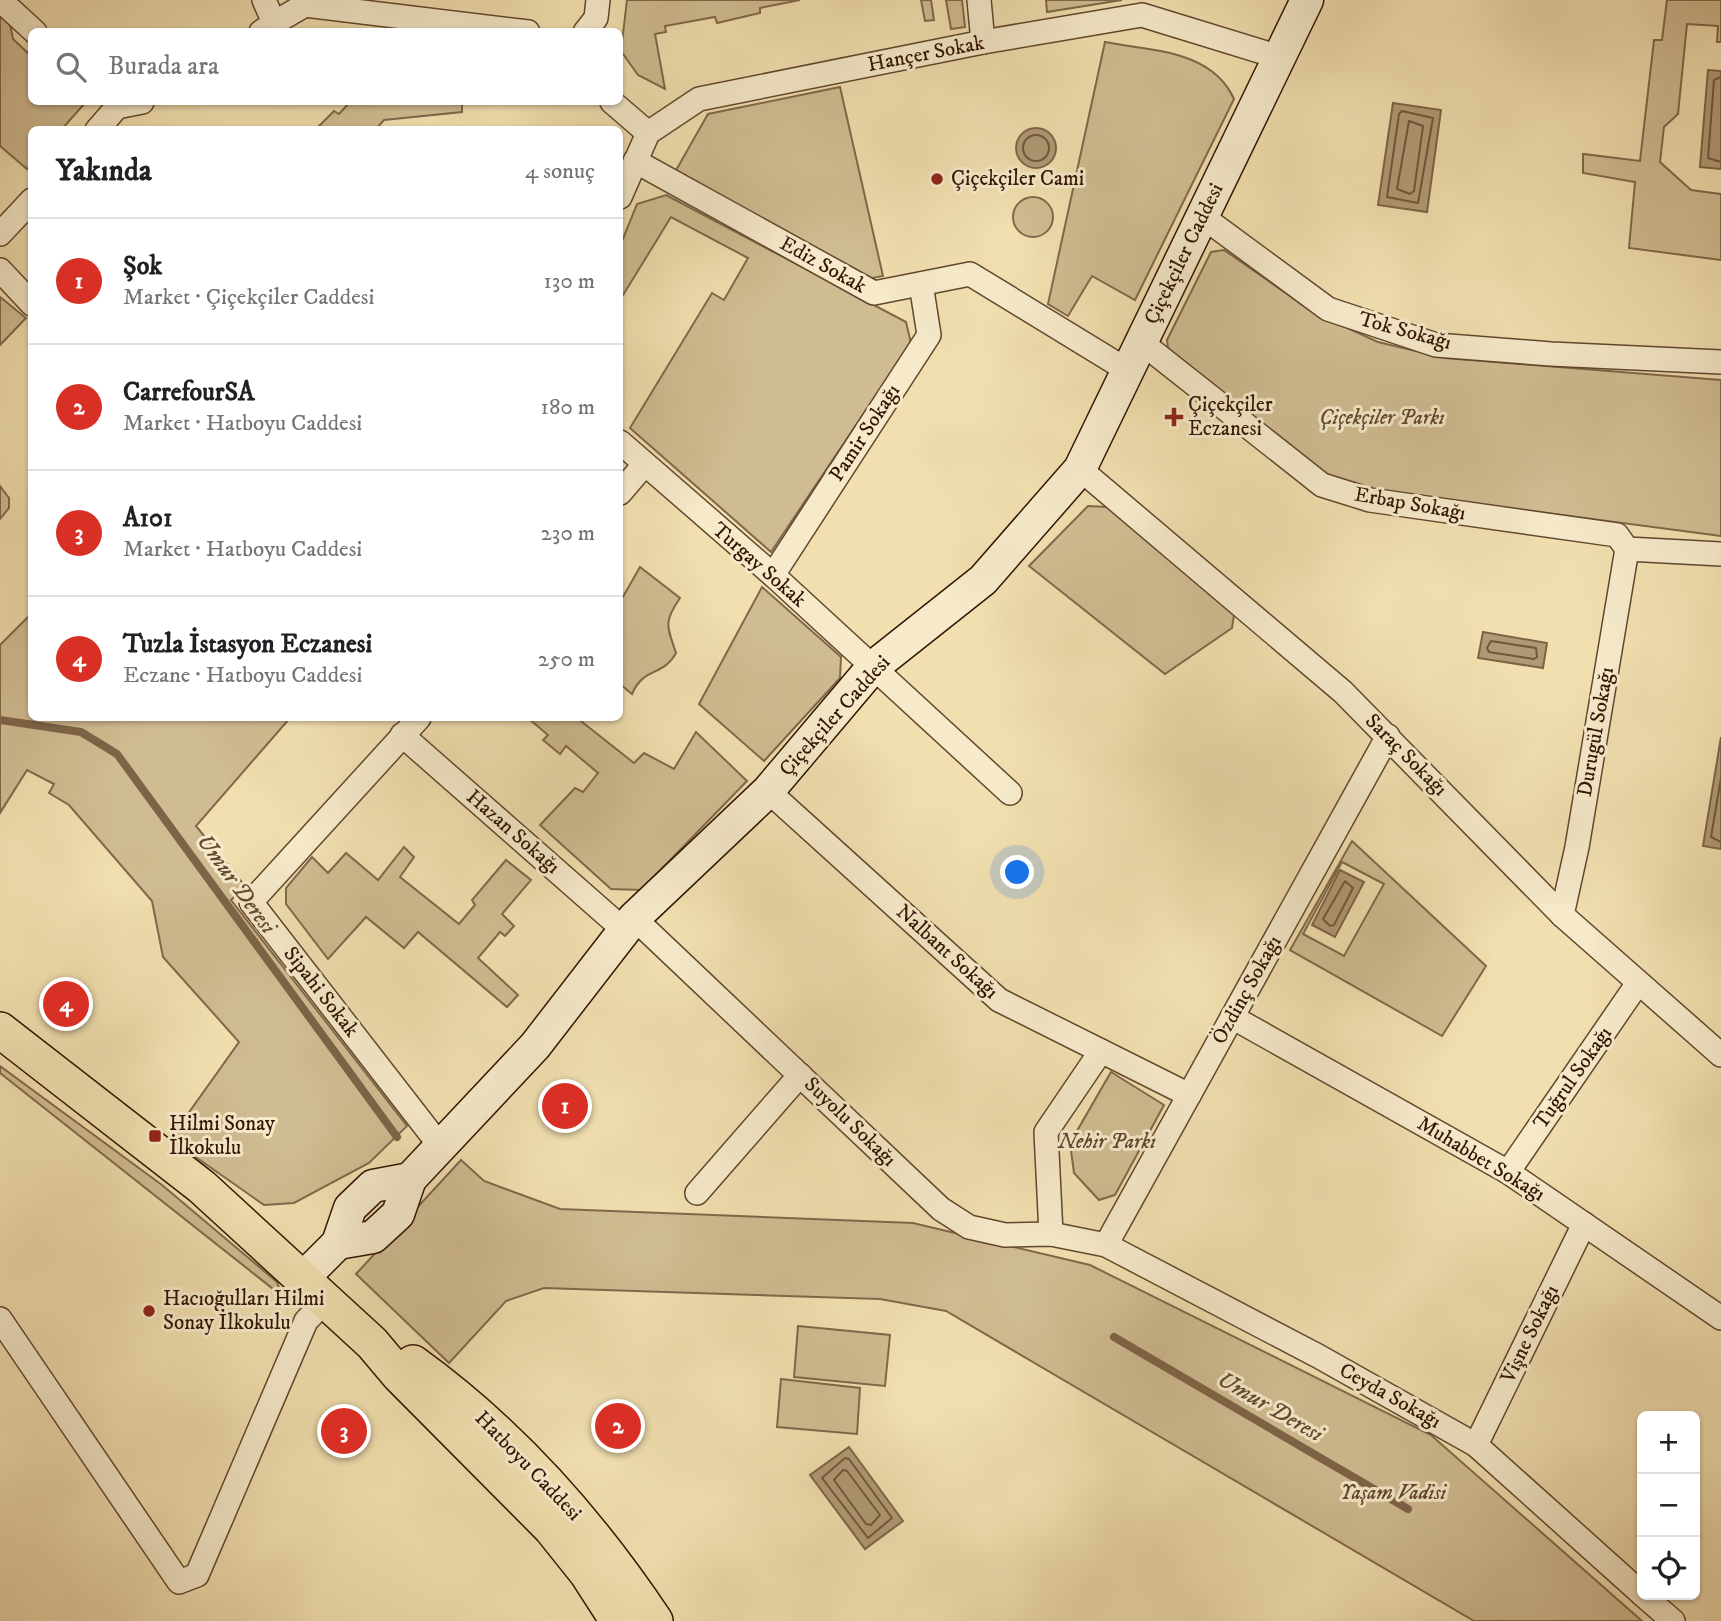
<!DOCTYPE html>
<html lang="tr">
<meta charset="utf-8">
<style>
body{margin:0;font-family:"IM FELL DW Pica",serif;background:#f6f6f6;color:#202124}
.controls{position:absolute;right:21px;bottom:21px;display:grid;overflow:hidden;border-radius:10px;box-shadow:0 2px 5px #0004}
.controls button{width:63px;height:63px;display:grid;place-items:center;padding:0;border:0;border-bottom:2px solid #e0e0e0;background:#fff;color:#202124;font:35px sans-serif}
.you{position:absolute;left:1018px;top:873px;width:24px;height:24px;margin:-18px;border:5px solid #fff;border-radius:50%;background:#1a73e8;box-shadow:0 0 0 10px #1a73e833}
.badge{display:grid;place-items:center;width:46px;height:46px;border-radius:50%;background:#d93025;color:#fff;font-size:23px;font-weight:700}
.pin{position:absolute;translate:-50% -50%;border:4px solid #fff;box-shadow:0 2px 7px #0006}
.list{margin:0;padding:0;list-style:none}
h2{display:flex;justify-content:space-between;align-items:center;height:91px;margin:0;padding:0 28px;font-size:30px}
h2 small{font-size:23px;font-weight:400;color:#757577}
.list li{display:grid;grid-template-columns:46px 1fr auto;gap:21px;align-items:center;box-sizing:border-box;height:126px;padding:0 28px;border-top:2px solid #e0e0e0}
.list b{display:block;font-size:26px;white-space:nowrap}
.list p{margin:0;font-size:23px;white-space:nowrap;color:#757577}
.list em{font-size:23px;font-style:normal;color:#757577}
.icon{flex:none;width:38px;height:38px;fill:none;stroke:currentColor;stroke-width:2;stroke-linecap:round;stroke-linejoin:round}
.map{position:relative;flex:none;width:1721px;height:1621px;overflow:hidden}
.search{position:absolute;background:#fff;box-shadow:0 2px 5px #0004;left:28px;top:28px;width:595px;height:77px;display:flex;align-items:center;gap:18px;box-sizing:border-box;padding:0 24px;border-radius:10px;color:#757577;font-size:26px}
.panel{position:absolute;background:#fff;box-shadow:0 2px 5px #0004;left:28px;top:126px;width:595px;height:595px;border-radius:10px}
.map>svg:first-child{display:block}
</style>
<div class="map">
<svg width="1721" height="1621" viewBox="0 0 1721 1621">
<rect width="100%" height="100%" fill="#f1dfaf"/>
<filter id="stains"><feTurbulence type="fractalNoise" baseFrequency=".00286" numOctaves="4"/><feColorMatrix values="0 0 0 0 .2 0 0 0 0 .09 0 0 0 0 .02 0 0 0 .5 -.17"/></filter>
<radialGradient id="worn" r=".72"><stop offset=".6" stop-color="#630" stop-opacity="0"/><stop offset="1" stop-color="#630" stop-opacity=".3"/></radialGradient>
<!-- green -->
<g fill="#d0bc92" stroke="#80684a" stroke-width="2" fill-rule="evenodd">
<polygon points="627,0 800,0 760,8 760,13 717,23 715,17 665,26 666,32 655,34 665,89 638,75 621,51"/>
<polygon points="921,0 931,0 934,20 925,21"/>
<polygon points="946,0 962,0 965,27 951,29"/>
<polygon points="1046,0 1122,0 1047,12"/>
<polygon points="1667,0 1721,0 1721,42 1717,42 1718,26 1687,24 1678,114 1664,127 1660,162 1691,190 1721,194 1721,260 1629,248 1635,182 1583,173 1583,154 1640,161 1654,40 1662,40"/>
<polygon points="0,15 10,24 13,39 31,56 32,102 85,103 62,129 32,130 31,164 27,169 0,146"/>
<path d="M1105,42C1152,51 1212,50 1234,99L1135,300L1092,276L1068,316L1048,304Z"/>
<polygon points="840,87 883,276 867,279 675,172 708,114"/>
<polygon points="350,102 462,102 462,112 384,120 376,129 316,129 334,111 339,114"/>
<polygon points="666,195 906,322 911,343 771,552 630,428 712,293 724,300 748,258 671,217 620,300 620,246 637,204"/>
<circle cx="1033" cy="217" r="20"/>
<polygon points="1224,250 1316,314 1378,342 1445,358 1721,380 1721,536 1374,490 1317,475 1169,355 1167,340 1211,252"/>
<polygon points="0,297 26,318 0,345"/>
<polygon points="0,486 9,498 9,508 0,519"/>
<polygon points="1088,506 1108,507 1234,615 1232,628 1165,674 1029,566"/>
<path d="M640,567L680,598C663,623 667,626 676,653C663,677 644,666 632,694L620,684V602Z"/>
<polygon points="762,587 841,657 840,678 764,761 699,704"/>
<polygon points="28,617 32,621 32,718 290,718 196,826 245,886 231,900 407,1126 369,1163 294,1203 264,1205 170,1139 239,1042 163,957 152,901 69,805 49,793 54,784 27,770 0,813 0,645"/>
<polygon points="528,718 577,718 634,763 644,753 674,769 696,732 747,781 641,890 611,889 540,825 575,788 583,792 598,773 566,746 560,754 543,740 548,735"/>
<path d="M1352,841L1486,966L1442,1036L1290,950ZM1342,862L1384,884L1344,956L1303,934Z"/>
<polygon points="404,847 414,857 400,877 459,924 475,905 472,900 506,860 531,880 502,914 514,926 505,936 500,932 478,958 518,995 507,1007 418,932 404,948 366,917 328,959 286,904 286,888 312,857 328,873 346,853 378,880"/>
<polygon points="0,1066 162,1185 277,1282 282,1296 0,1073"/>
<polygon points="1111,1072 1164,1105 1115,1195 1099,1200 1074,1173 1070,1143"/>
<polygon points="461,1160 484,1181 560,1209 913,1223 1090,1265 1431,1435 1642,1621 1474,1621 946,1311 880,1299 544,1288 506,1301 449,1363 356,1274"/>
<polygon points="798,1326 890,1335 885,1386 794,1377"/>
<polygon points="781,1379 860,1388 857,1434 777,1427"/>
</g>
<!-- water -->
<g fill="#b09a75" stroke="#7d6447" stroke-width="2">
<polygon points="1708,70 1721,71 1721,169 1700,167"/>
<polygon points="1393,103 1441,110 1427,212 1378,205"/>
<circle cx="1036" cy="148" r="20"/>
<polygon points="1483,632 1547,643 1543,668 1478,658"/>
<polygon points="1721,737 1721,849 1703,846"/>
<polygon points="1340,870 1364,882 1335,937 1312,925"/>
<polygon points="849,1447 903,1521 865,1549 810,1475"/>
</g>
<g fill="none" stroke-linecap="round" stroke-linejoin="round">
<!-- shore -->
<g stroke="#70573c" stroke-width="2">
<polyline points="1721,77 1714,80 1708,158 1721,162"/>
<polygon points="1402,111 1433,118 1418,203 1387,197 1399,114"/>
<polygon points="1409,121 1423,126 1414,191 1410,194 1397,189"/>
<circle cx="1036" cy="148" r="13"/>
<polygon points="1491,641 1536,648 1537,657 1534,659 1489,652 1487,648"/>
<polyline points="1721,778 1711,837 1721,842"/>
<polygon points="1345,881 1353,888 1334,925 1330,926 1323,919"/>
<polygon points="845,1458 849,1459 892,1518 868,1538 822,1478"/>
<polygon points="843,1470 847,1471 880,1515 871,1525 866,1524 834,1480"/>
</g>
<!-- stream -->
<g stroke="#7d6447" stroke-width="8">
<polyline points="0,720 81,732 117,754 397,1137"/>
<polyline points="1114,1337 1408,1509"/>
</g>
<!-- street casing -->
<g stroke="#61472e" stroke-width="26">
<g id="street">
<polyline points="0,0 35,32"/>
<polyline points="979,0 983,42"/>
<polyline points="274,23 305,5 528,32"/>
<polyline points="261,32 274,23 264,0"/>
<polyline points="585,32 596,18 598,0"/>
<polyline points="612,102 648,133"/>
<polyline points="97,130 117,107 142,102"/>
<polyline points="635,161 874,293 970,274 1127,370"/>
<polyline points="620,197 648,133 699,99 983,42 1142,15 1279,57"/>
<polyline points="1203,217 1328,309 1436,345 1551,354 1721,362"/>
<polyline points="0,234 32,200"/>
<polyline points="0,270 32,304"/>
<polyline points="1141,342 1322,485 1370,500 1617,535 1627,549 1721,554"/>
<polyline points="620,442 773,575 1010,793"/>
<polyline points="1080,469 1343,692 1562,915 1721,1055"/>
<polyline points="620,493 644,465"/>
<polyline points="773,575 929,335 921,284"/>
<polyline points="419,718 251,902 441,1147"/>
<polyline points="402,735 624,930"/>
<polyline points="768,791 999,1000 1189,1095"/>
<polyline points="1562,915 1577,847 1627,549"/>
<polyline points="634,918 941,1209 969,1227 1005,1235 1051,1234 1106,1245 1318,1356 1476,1445 1642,1594"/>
<polyline points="1232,1017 1508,1172 1721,1318"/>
<polyline points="1508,1172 1638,983"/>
<polyline points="697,1193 800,1075"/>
<polyline points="1051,1234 1046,1132 1101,1051"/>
<polyline points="1106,1245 1388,736"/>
<polyline points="0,1319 179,1582 197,1575 306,1321 326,1300"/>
<polyline points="1476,1445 1584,1224"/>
<polyline points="1643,1595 1673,1621"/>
</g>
</g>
<!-- secondary casing -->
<g stroke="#311403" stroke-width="35">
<g id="secondary">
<polyline points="338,1243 373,1237 398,1214 410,1179"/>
<polyline points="303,1278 338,1243 350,1208 373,1186 410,1179 535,1046 634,918 768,791 872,668 983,580 1080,469 1307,0"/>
</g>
</g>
<!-- primary casing -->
<g stroke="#311403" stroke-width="38">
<g id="primary">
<polyline points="0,1030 202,1187 372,1343 399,1375 551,1528 587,1573 618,1621"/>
<path d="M413,1363C510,1433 589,1522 655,1621"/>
</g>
</g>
<!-- street -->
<use href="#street" stroke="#f6eacb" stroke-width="23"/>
<!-- secondary -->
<use href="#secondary" stroke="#f6eacb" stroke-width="32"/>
<!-- primary -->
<use href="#primary" stroke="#f1dfaf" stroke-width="35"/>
</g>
<!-- markers -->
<g fill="#8f2418" stroke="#f6eacb" stroke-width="2.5">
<circle cx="937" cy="179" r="7"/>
<path d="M1170.5 406.5h7v7h7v7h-7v7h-7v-7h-7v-7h7z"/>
<rect x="148" y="1129" width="14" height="14" rx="3.5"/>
<circle cx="149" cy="1311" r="7"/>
</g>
<g text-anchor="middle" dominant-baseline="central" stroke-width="6" stroke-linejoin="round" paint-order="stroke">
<!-- street labels -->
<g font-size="21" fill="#311403" stroke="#f6eacb">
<text transform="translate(926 54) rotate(-11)">Hançer Sokak</text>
<text transform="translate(1184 254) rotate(-64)">Çiçekçiler Caddesi</text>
<text transform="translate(823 265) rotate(29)">Ediz Sokak</text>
<text transform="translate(1405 331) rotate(15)">Tok Sokağı</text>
<text transform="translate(865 433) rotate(-57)">Pamir Sokağı</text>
<text transform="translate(1410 504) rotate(10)">Erbap Sokağı</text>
<text transform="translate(759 565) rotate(41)">Turgay Sokak</text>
<text transform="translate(835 716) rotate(-48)">Çiçekçiler Caddesi</text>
<text transform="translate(1596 732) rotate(-80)">Durugül Sokağı</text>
<text transform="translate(1406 755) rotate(45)">Saraç Sokağı</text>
<text transform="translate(513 832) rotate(41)">Hazan Sokağı</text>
<text transform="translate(947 952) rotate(42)">Nalbant Sokağı</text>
<text transform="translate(1247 990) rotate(-61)">Özdinç Sokağı</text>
<text transform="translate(321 992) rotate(52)">Sipahi Sokak</text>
<text transform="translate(1573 1078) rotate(-55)">Tuğrul Sokağı</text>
<text transform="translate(850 1122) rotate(44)">Suyolu Sokağı</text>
<text transform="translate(1481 1159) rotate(31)">Muhabbet Sokağı</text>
<text transform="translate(1530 1334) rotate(-64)">Vişne Sokağı</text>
<text transform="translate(1390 1396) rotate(29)">Ceyda Sokağı</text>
<text transform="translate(528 1466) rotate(46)">Hatboyu Caddesi</text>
</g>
<!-- poi labels -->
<g font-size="21" fill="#311403" stroke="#f6eacb" text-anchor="start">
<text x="951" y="179">Çiçekçiler Cami</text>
<text x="1188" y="405">Çiçekçiler<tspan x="1188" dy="24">Eczanesi</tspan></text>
<text x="169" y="1124">Hilmi Sonay<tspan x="169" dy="24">İlkokulu</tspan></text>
<text x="163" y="1299">Hacıoğulları Hilmi<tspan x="163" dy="24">Sonay İlkokulu</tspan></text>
</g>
<!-- park labels -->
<g font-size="21" font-style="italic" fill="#61462e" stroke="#f6eacb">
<text x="1382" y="418">Çiçekçiler Parkı</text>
<text x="1107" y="1142">Nehir Parkı</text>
<text x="1393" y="1493">Yaşam Vadisi</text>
</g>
<!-- water labels -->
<g font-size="23" font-style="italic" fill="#644a31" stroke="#f6eacb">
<text transform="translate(236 884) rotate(54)">Umur Deresi</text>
<text transform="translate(1270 1407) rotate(30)">Umur Deresi</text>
</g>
</g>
<rect width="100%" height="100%" filter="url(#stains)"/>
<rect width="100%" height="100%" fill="url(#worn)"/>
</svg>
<div class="controls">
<button>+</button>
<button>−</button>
<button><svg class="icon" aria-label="locate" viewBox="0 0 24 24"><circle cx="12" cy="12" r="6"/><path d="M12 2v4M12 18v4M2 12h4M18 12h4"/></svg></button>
</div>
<div class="you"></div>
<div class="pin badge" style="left:565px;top:1106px">1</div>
<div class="pin badge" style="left:618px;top:1426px">2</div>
<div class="pin badge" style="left:344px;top:1431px">3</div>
<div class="pin badge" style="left:66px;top:1004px">4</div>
<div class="search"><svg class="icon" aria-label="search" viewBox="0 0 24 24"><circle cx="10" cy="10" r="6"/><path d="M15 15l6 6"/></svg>Burada ara</div>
<section class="panel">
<h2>Yakında<small>4 sonuç</small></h2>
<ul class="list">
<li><span class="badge">1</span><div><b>Şok</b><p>Market · Çiçekçiler Caddesi</p></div><em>130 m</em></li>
<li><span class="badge">2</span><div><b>CarrefourSA</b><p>Market · Hatboyu Caddesi</p></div><em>180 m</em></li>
<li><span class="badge">3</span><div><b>A101</b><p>Market · Hatboyu Caddesi</p></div><em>230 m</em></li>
<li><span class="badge">4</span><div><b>Tuzla İstasyon Eczanesi</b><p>Eczane · Hatboyu Caddesi</p></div><em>250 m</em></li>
</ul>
</section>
</div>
